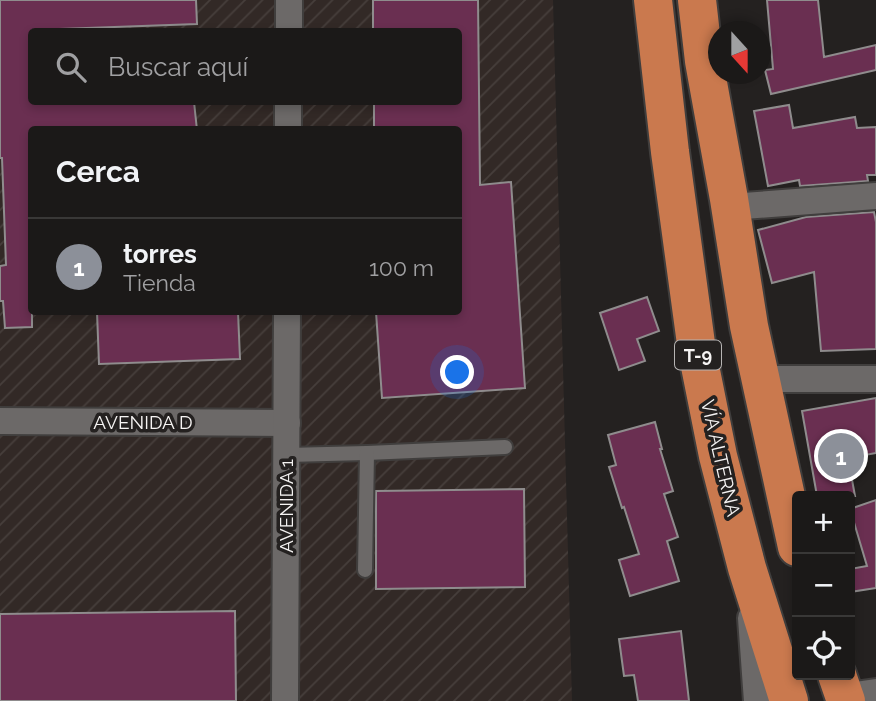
<!DOCTYPE html>
<html lang="es">
<meta charset="utf-8">
<style>
body{margin:0;font-family:Raleway,sans-serif;background:#282625;color:#f1f3f6}
.controls{position:absolute;right:21px;bottom:21px;display:grid;overflow:hidden;border-radius:7px;box-shadow:0 4px 10px #0003}
.controls button{width:63px;height:63px;display:grid;place-items:center;padding:0;border:0;border-bottom:2px solid #393837;background:#1b1918;color:#f1f3f6;font:35px sans-serif}
.compass{position:absolute;left:708px;top:21px;width:63px;height:63px;border-radius:50%;background:#1b1918;box-shadow:0 4px 10px #0003;rotate:159deg}
.you{position:absolute;left:458px;top:373px;width:24px;height:24px;margin:-18px;border:5px solid #fff;border-radius:50%;background:#1a73e8;box-shadow:0 0 0 10px #1a73e833}
.badge{display:grid;place-items:center;width:46px;height:46px;border-radius:50%;background:#8c9099;color:#fff;font-size:23px;font-weight:700}
.pin{position:absolute;translate:-50% -50%;border:4px solid #fff;box-shadow:0 2px 7px #0006}
.list{margin:0;padding:0;list-style:none}
h2{display:flex;justify-content:space-between;align-items:center;height:91px;margin:0;padding:0 28px;font-size:30px}
h2 small{font-size:23px;font-weight:400;color:#a0a0a2}
.list li{display:grid;grid-template-columns:46px 1fr auto;gap:21px;align-items:center;box-sizing:border-box;height:98px;padding:0 28px;border-top:2px solid #393837}
.list b{display:block;font-size:26px;white-space:nowrap}
.list p{margin:0;font-size:23px;white-space:nowrap;color:#a0a0a2}
.list em{font-size:23px;font-style:normal;color:#a0a0a2}
.icon{flex:none;width:38px;height:38px;fill:none;stroke:currentColor;stroke-width:2;stroke-linecap:round;stroke-linejoin:round}
.map{position:relative;flex:none;width:876px;height:701px;overflow:hidden}
.search{position:absolute;background:#1b1918;box-shadow:0 4px 10px #0003;left:28px;top:28px;width:434px;height:77px;display:flex;align-items:center;gap:18px;box-sizing:border-box;padding:0 24px;border-radius:7px;color:#a0a0a2;font-size:26px}
.panel{position:absolute;background:#1b1918;box-shadow:0 4px 10px #0003;left:28px;top:126px;width:434px;height:189px;border-radius:7px}
.map>svg:first-child{display:block}
</style>
<div class="map">
<svg width="876" height="701" viewBox="0 0 876 701">
<defs>
<pattern id="industrial-furrows" width="10" height="10" patternUnits="userSpaceOnUse" patternTransform="scale(1.75)"><rect width="10" height="10" fill="#322926"/><path d="M-1 1l2-2M0 10L10 0M9 11l2-2" fill="none" stroke="#463e3b"/></pattern>
</defs>
<rect width="100%" height="100%" fill="#242120"/>
<!-- industrial -->
<path fill="url(#industrial-furrows)" fill-rule="evenodd" d="M0,0H553L572,701H0ZM32,32H458V102H32ZM32,130H458V312H32Z"/>
<!-- building -->
<g fill="#6a2f51" stroke="#8f8c8d" stroke-width="2">
<polygon points="0,0 196,0 197,24 32,30 32,102 194,102 197,130 32,130 32,327 5,328 3,301 0,301 0,266 6,265 2,158 0,158"/>
<polygon points="373,0 478,0 480,185 511,182 525,388 382,398 376,312 458,312 458,130 374,130 374,102 458,102 458,32 373,32"/>
<polygon points="767,0 818,0 824,57 876,45 876,70 771,94 765,70 773,69"/>
<polygon points="789,105 793,128 855,117 857,128 876,127 876,175 867,175 868,181 800,186 799,180 768,186 754,111"/>
<polygon points="874,212 876,222 876,349 821,351 814,272 772,283 758,230 806,217"/>
<polygon points="647,297 659,331 637,339 645,361 619,370 600,313"/>
<polygon points="97,312 238,312 240,359 99,364"/>
<polygon points="876,398 876,453 848,458 855,496 817,496 802,411"/>
<polygon points="655,422 662,449 660,449 673,491 664,494 678,537 667,541 679,581 630,596 619,560 639,554 624,507 622,508 609,467 616,465 608,435"/>
<polygon points="524,489 525,587 376,589 376,491"/>
<polygon points="876,500 876,588 850,592 850,569 867,566 850,509"/>
<polygon points="235,611 236,701 0,701 0,614"/>
<polygon points="681,631 689,701 638,701 634,675 624,676 619,639"/>
</g>
<g fill="none" stroke-linecap="round" stroke-linejoin="round">
<!-- service casing -->
<g stroke="#403e3d" stroke-width="18">
<g id="service">
<polyline points="287,455 367,453 505,447"/>
<polyline points="365,570 367,453"/>
</g>
</g>
<!-- minor casing -->
<g stroke="#403e3d" stroke-width="30">
<g id="minor">
<polyline points="289,32 289,0"/>
<polyline points="288,130 288,102"/>
<polyline points="730,207 876,196"/>
<polyline points="760,379 876,379"/>
<polyline points="0,421 287,423"/>
<polyline points="751,618 757,701"/>
<polyline points="845,698 855,695 876,692"/>
<polyline points="285,701 287,312"/>
</g>
</g>
<!-- trunk casing -->
<g stroke="#403e3d" stroke-width="42">
<g id="trunk">
<polyline points="653,0 670,152 697,351 718,456 747,568 789,701"/>
<polyline points="697,0 704,61 729,199 749,326 797,547"/>
<polyline points="837,675 846,701"/>
</g>
</g>
<!-- service -->
<use href="#service" stroke="#6c6968" stroke-width="14"/>
<!-- minor -->
<use href="#minor" stroke="#6c6968" stroke-width="26"/>
<!-- trunk -->
<use href="#trunk" stroke="#ca794e" stroke-width="38"/>
</g>
<g text-anchor="middle" dominant-baseline="central" stroke-width="7" stroke-linejoin="round" paint-order="stroke">
<!-- shield labels -->
<rect fill="#242120" stroke="#b7b5b4" stroke-width="2" x="675" y="340.5" width="46" height="29" rx="5"/>
<g font-size="18" font-weight="bold" fill="#f6f4f3">
<text x="698" y="355">T-9</text>
</g>
<!-- street labels -->
<g font-size="19" fill="#f6f4f3" stroke="#242120">
<text x="143" y="422">AVENIDA D</text>
<text transform="translate(721 458) rotate(77)">VÍA ALTERNA</text>
<text transform="translate(286 506) rotate(-90)">AVENIDA 1</text>
</g>
</g>
</svg>
<div class="controls">
<button>+</button>
<button>−</button>
<button><svg class="icon" aria-label="locate" viewBox="0 0 24 24"><circle cx="12" cy="12" r="6"/><path d="M12 2v4M12 18v4M2 12h4M18 12h4"/></svg></button>
</div>
<svg class="compass" viewBox="-18 -18 36 36"><path d="M0-13l5 13h-10z" fill="#e53935"/><path d="M0 13l5-13h-10z" fill="#a0a0a2"/></svg>
<div class="you"></div>
<div class="pin badge" style="left:841px;top:456px">1</div>
<div class="search"><svg class="icon" aria-label="search" viewBox="0 0 24 24"><circle cx="10" cy="10" r="6"/><path d="M15 15l6 6"/></svg>Buscar aquí</div>
<section class="panel">
<h2>Cerca<small></small></h2>
<ul class="list">
<li><span class="badge">1</span><div><b>torres</b><p>Tienda</p></div><em>100 m</em></li>
</ul>
</section>
</div>
